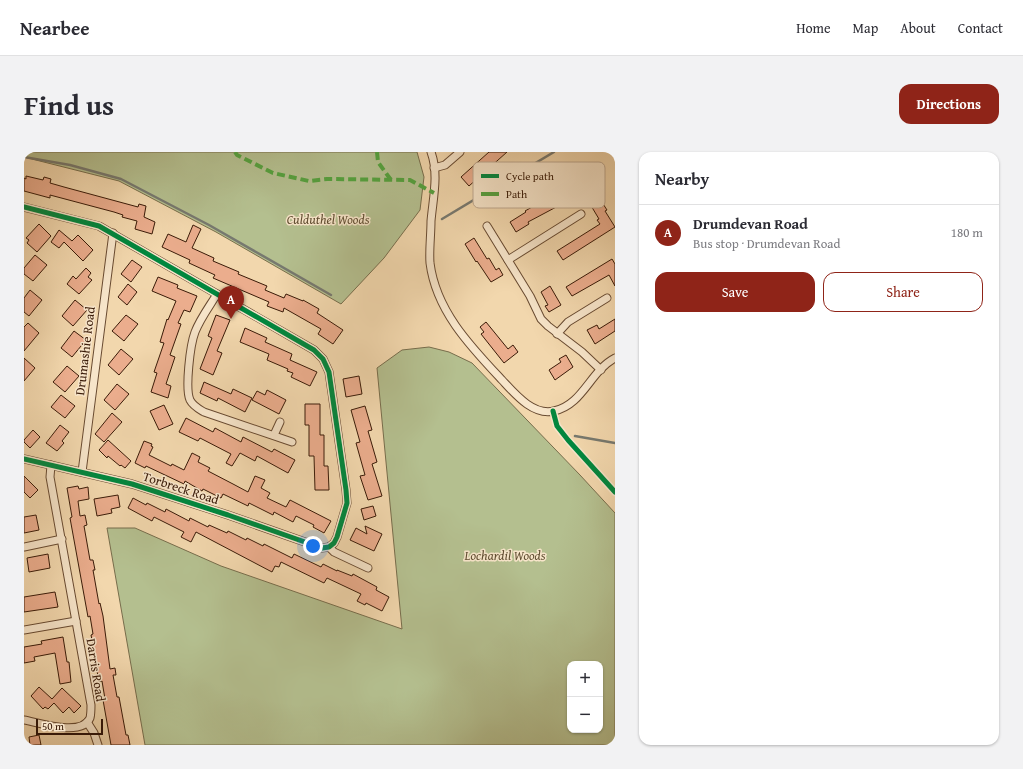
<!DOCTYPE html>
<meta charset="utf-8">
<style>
body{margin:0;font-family:"Gentium Book Plus",serif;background:#f2f2f3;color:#2b2b33}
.controls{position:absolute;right:12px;bottom:12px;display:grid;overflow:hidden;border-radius:8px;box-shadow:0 1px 3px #0004}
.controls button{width:36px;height:36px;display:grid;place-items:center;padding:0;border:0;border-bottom:1px solid #e1e1e2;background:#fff;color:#2b2b33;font:20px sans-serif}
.scale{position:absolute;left:12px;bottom:10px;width:67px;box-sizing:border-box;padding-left:4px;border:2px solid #3a1b08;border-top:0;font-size:11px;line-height:14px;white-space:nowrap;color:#3a1b08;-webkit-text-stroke:3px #f7e5ca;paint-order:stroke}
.you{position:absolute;left:289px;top:394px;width:14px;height:14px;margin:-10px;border:3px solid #fff;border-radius:50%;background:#1a73e8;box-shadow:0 0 0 6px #1a73e833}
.badge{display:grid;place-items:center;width:26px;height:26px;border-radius:50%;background:#8f2418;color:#fff;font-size:13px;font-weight:700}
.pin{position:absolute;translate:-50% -33px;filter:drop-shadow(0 1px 2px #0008)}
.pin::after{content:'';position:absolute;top:21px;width:14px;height:12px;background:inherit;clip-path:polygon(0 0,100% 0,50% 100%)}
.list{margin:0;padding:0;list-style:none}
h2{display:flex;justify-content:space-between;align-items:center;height:52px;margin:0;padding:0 16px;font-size:17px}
h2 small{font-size:13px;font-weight:400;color:#7c7c81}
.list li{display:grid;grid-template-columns:26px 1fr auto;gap:12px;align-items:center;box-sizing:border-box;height:56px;padding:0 16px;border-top:1px solid #e1e1e2}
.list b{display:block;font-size:15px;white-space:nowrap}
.list p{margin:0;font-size:13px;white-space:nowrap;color:#7c7c81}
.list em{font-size:13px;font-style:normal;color:#7c7c81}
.actions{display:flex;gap:8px;padding:12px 16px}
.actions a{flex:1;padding:9px 0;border:1px solid #8f2418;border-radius:12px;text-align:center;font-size:14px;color:#8f2418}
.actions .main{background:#8f2418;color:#fff}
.map{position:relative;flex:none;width:591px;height:593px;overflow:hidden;border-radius:12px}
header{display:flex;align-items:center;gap:24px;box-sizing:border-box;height:56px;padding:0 20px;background:#fff;border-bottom:1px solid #e1e1e2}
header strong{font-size:19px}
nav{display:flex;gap:22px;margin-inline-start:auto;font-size:14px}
.intro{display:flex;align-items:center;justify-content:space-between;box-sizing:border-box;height:96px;padding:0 24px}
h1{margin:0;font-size:28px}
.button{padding:10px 18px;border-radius:12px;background:#8f2418;color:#fff;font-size:14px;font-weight:700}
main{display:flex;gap:24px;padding:0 24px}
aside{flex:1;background:#fff;border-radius:12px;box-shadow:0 1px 3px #0004}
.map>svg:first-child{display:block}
</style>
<header>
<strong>Nearbee</strong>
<nav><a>Home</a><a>Map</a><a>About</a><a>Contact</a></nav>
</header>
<div class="intro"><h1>Find us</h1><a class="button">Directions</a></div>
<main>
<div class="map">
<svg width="591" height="593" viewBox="0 0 591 593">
<rect width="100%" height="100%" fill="#f2d7ad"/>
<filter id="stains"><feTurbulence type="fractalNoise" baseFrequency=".005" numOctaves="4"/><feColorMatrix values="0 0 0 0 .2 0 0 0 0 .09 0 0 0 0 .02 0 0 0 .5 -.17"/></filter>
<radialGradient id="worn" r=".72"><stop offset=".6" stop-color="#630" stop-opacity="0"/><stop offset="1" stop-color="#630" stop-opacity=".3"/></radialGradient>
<!-- green -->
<g fill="#b4bf8f" stroke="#776d4c" fill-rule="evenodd">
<polygon points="0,0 393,0 400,25 396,58 360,106 317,152 192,80 95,29 0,5"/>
<path d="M405,195L425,200L448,211L556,323L591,361V593H121L83,376H111L197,414L378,477L353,216L378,198ZM546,512H576V578H546Z"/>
</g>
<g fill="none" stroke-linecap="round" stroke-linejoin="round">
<!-- stream -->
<g stroke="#77796f" stroke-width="2.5">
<polyline points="0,5 46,13 97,27 185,73 307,143"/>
<polyline points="418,67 530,0"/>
<polyline points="551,284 591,291"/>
</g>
</g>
<!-- building -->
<g fill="#ebad8d" stroke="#3a1b08">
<polygon points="465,0 483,0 445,34 437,25"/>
<polygon points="559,21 583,58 581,59 591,75 539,108 533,99 576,72 573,68 575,67 557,37 535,51 536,53 504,70 505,72 492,80 486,70 502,60 501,59 533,41 532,39"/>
<polygon points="2,24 19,28 20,25 27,27 26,31 40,35 114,55 115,52 122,54 120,65 131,70 128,82 111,77 113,69 98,65 99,63 90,60 26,43 26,46 0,39 0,26 2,27"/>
<polygon points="15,72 27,84 13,100 3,91 5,88 2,86"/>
<polygon points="169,73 177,77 168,96 190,106 189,109 215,120 214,122 243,134 241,138 260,146 262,142 279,149 279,148 295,157 293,161 319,178 309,192 294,182 297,177 260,156 259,160 243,154 245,150 189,126 191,123 165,111 166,108 138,95 144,82 162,90"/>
<polygon points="35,78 48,89 54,83 69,98 59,109 40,90 35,96 27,90"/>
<polygon points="450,86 463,107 465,106 472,118 475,116 479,123 467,130 453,109 452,110 441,92"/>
<polygon points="11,103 23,113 9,129 0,122 0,116"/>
<polygon points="588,107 591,112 591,134 585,123 548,144 542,135"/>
<polygon points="108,108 118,115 107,130 97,122"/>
<polygon points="62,116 67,121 64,125 68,128 55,142 43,132 49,124 52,127"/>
<polygon points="134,125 154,133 153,136 173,144 166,160 160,158 154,171 157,172 146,203 151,205 142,232 147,234 144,246 127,240 133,221 130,220 140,191 136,190 143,167 144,168 152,149 128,139"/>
<polygon points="104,132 113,140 103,153 94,145"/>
<polygon points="526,134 537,153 525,160 521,154 524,153 517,140"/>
<polygon points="6,138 18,148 5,164 0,160 0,146"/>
<polygon points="51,148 63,158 49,174 38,164"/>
<polygon points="102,163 114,172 100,189 88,179"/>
<polygon points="192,163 206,168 193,199 198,201 189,223 176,217 188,186 184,184"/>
<polygon points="591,167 591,179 571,192 563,178 573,173 575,177"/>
<polygon points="462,170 484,197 489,193 494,200 480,211 457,182 460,180 456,175"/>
<polygon points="4,171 15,181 0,199 0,175"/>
<polygon points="221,176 243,186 241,190 268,202 266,208 293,220 286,234 267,225 269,221 263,219 264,217 243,208 245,202 216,190"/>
<polygon points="50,179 62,188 48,205 37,196"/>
<polygon points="97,197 109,207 95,223 84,213"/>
<polygon points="542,203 549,215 531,228 525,218 537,210 535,207"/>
<polygon points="0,206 11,216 0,229"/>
<polygon points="43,214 55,224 41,240 29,230"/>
<polygon points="335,224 338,242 322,245 319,227"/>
<polygon points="180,230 207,242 209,237 228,246 221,260 194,246 193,249 176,241"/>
<polygon points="93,232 105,242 91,258 80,248"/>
<polygon points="243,238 262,248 255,262 228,248 233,239 241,243"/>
<polygon points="37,243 51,254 41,266 27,255"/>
<polygon points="281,252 296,252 296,283 300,283 300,314 304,314 305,338 291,338 290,304 285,304 285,273 281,273"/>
<polygon points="140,253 149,272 135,278 126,259"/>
<polygon points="341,254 348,278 344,279 353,310 348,312 358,344 344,348 336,324 341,323 332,291 336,290 327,258"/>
<polygon points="88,261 98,270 80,290 71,282"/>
<polygon points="162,266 189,280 191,276 217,290 219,285 248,300 250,297 271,308 264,321 233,304 231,309 216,301 208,314 202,311 207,302 176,286 174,289 155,280"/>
<polygon points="36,273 45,280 38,289 40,291 33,299 22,291"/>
<polygon points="9,278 16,285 6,296 0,290 0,288"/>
<polygon points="84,288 107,309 101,316 97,313 96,314 84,304 83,306 75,298"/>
<polygon points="120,289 128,292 127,294 129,295 125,303 147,314 148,312 160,318 168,301 176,305 174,310 186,316 184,319 209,332 224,340 231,324 241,328 237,336 246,341 243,346 262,355 266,348 307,369 300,381 289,375 290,373 272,364 269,370 250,360 249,363 225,351 224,354 199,342 197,346 179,337 178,339 161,329 160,332 122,314 121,316 111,311"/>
<polygon points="0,324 14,338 6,346 0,340"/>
<polygon points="54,334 55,337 64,335 65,347 54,349 56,364 61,363 63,373 60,374 66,408 69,408 71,418 69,418 75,452 76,451 79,464 86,517 91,516 92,523 89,523 93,545 95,545 102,583 104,583 106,593 87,593 79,548 81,547 78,529 75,530 73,519 74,519 67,483 69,482 66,464 64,465 46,366 48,365 43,336"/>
<polygon points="94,343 96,355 87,357 88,361 73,364 70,347"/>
<polygon points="109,346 122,353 123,351 141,360 142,357 165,369 166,366 184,375 185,373 203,381 204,379 222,388 223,386 239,394 240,392 268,406 270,402 297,415 299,412 313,419 313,418 328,424 329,422 353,435 352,438 365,445 358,459 342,451 341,453 333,449 337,442 303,426 300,431 257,410 255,415 251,414 248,420 172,380 167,390 157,385 160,380 130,365 128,369 104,356"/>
<polygon points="349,354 352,364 340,368 337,357"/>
<polygon points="12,363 15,378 0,381 0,365"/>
<polygon points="341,374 358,382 350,399 326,388 332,376 343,382"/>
<polygon points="24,402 26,416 5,420 3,406"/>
<polygon points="31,440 34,455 0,460 0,445"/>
<polygon points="39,485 43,510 45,510 47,530 36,532 31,501 10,505 11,509 0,511 0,495 18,492 17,489"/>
<polygon points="15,535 28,547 38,536 57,554 50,561 45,555 39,561 30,551 24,557 21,555 19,557 7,544"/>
<polygon points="15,583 17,593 6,593 5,585"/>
</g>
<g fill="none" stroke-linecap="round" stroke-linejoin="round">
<!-- street casing -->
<g stroke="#684a31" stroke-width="9">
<g id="street">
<path d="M407,0C415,22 409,46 407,69C407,83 405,98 406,111C412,159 447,195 478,228C491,242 509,264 530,259C559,253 566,219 591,206"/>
<polyline points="410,16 421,13 436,0"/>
<polyline points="0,55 75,74 290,198 299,207 305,220 322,338 323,351 313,385 310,391 305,395 298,396 204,363 108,332 0,307"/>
<polyline points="463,74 506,144 517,167 524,174 558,200 577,218"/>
<polyline points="484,108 557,62"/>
<path d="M193,142C185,155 176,167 171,180C166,193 161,237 166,248C169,254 175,257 180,260L268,290"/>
<polyline points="533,182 544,170 583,146"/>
<polyline points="250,283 256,270"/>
<polyline points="58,320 89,81"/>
<polyline points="0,395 38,387"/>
<polyline points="305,395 310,400 344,416"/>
<polyline points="0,478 52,469"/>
<path d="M0,568C16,571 58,585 66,566C67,562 67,557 67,553L26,325L27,313"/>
<polyline points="63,570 70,581 74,593"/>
</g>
</g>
<!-- street -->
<use href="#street" stroke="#f7e5ca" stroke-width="7"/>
<!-- quiet -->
<g stroke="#54a13e" stroke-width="4" stroke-dasharray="8 4" stroke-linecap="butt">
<polyline points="211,0 213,3 249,21 285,29 303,27 386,28 410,41"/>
<polyline points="353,0 354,10 367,28"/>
</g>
<!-- cycleway casing -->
<g stroke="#f7e5ca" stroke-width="8">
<g id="cycleway">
<polyline points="0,55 75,74 290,198 299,207 305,220 322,338 323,351 313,385 310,391 305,395 298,396 204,363 108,332 0,307"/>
<polyline points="529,259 533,274 544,288 591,340"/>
</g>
</g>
<!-- cycleway -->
<use href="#cycleway" stroke="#00873e" stroke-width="5"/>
</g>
<g text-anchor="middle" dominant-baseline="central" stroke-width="3" stroke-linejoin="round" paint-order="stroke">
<!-- park labels -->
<g font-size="13" font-style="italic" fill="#5f4c30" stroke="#f7e5ca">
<text x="304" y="67">Culduthel Woods</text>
<text x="481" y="403">Lochardil Woods</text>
</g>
<!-- street labels -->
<g font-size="13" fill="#3a1b08" stroke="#f7e5ca">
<text transform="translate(61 199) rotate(-83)">Drumashie Road</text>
<text transform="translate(157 336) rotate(18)">Torbreck Road</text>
<text transform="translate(72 518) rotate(81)">Darris Road</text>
</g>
</g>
<!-- legend -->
<rect x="449" y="10" width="132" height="46" rx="6" fill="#f7e5ca" stroke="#bea890" stroke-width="1"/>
<rect x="457" y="22" width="18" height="4" fill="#00873e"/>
<rect x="457" y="40" width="18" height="4" fill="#54a13e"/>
<g font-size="11" fill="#3a1b08">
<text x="482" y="28">Cycle path</text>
<text x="482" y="46">Path</text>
</g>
<rect width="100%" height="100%" filter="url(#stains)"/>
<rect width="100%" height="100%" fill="url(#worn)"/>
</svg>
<div class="controls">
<button>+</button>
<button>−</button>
</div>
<div class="scale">50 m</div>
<div class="you"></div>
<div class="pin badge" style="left:207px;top:167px">A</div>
</div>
<aside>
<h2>Nearby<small></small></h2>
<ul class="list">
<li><span class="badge">A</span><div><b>Drumdevan Road</b><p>Bus stop · Drumdevan Road</p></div><em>180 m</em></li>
</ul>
<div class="actions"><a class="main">Save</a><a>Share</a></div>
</aside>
</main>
